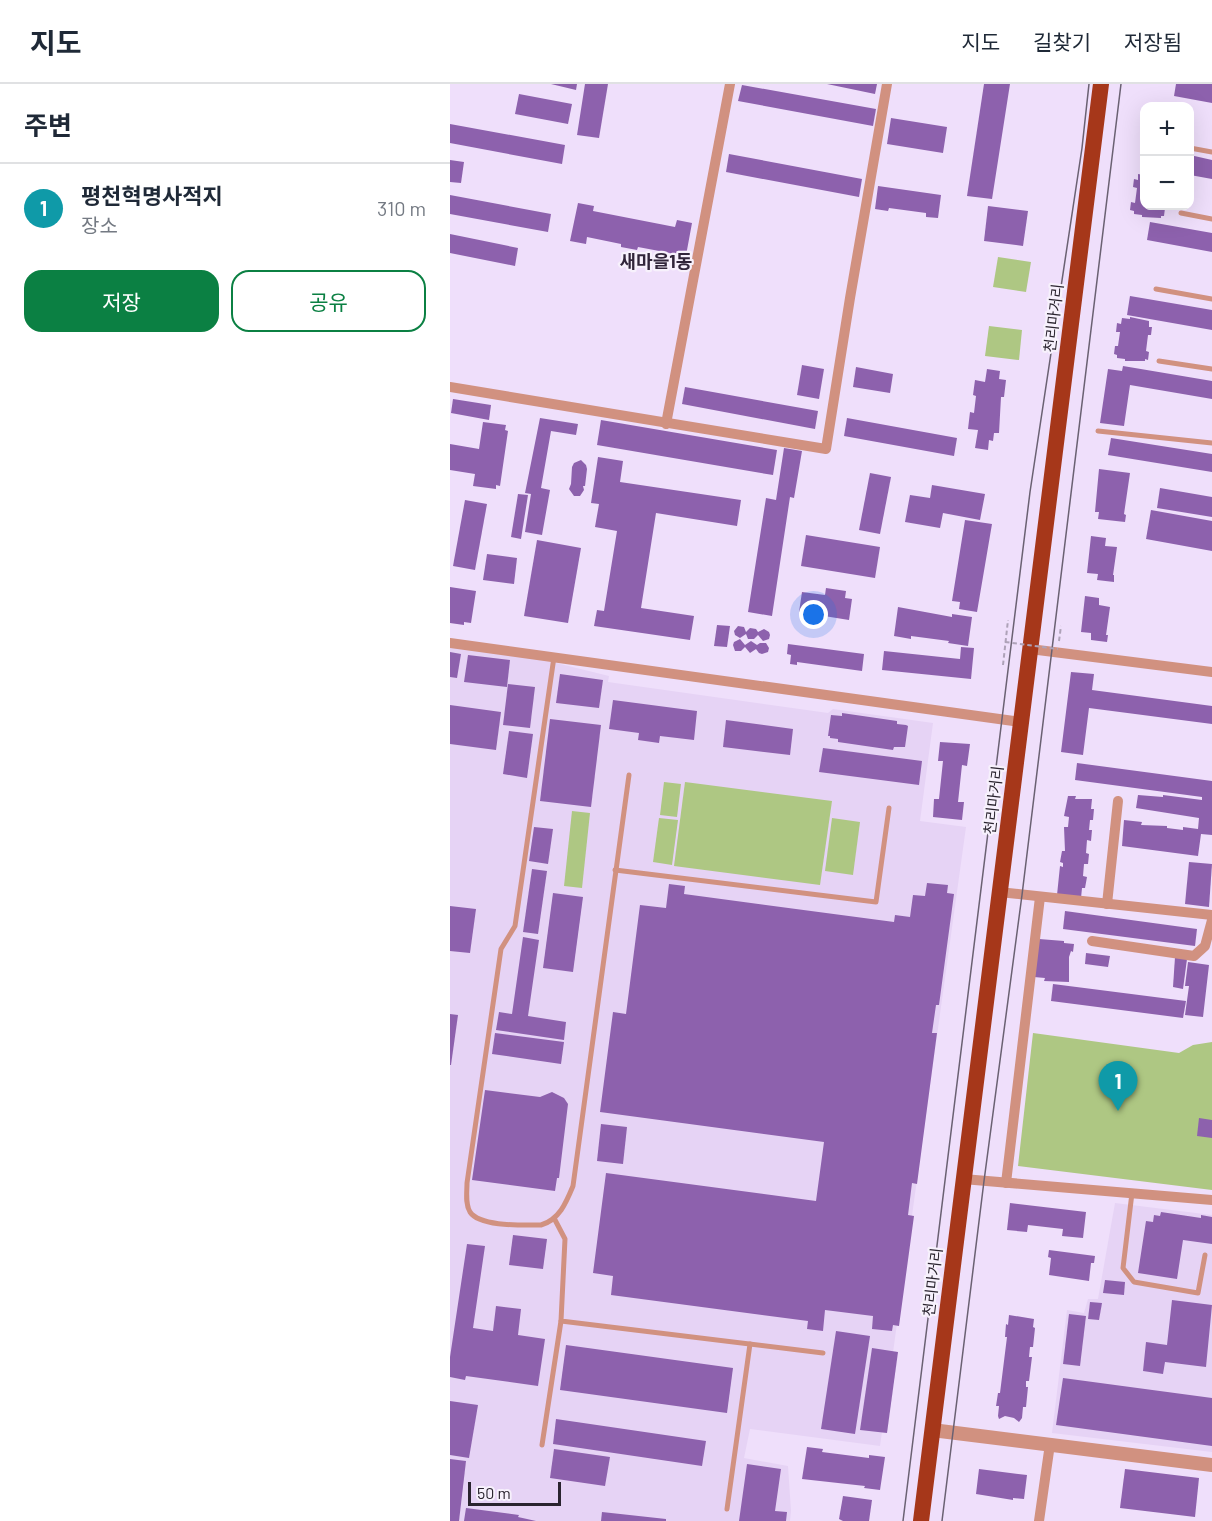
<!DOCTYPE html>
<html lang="ko">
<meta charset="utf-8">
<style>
body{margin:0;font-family:Barlow,"Noto Sans KR",sans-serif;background:#f6f6f7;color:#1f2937}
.controls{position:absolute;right:18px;top:18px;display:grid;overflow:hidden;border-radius:12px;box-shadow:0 6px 24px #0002}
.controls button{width:54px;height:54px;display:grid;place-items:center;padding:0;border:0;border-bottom:2px solid #e0e1e3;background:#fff;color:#1f2937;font:30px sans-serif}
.scale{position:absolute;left:18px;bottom:15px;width:93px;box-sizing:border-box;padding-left:6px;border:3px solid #2a242f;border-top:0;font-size:16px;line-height:21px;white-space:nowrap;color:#2a242f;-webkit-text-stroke:4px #f7f1fc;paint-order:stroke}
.you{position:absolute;left:364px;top:531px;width:21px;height:21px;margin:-15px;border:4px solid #fff;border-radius:50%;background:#1a73e8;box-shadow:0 0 0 9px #1a73e833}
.badge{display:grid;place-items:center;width:39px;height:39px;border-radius:50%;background:#0b8043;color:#fff;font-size:20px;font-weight:700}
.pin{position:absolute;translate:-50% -50px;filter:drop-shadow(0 2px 3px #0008)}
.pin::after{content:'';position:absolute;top:32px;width:21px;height:18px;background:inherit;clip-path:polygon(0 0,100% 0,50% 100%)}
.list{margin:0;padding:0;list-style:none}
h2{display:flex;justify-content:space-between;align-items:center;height:78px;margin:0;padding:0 24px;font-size:26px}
h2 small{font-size:20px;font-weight:400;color:#747a83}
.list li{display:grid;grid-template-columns:39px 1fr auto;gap:18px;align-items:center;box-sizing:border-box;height:90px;padding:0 24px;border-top:2px solid #e0e1e3}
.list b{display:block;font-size:22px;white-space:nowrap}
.list p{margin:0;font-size:20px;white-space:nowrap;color:#747a83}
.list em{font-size:20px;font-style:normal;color:#747a83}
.actions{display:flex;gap:12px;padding:18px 24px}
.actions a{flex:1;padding:14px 0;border:2px solid #0b8043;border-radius:18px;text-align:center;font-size:21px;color:#0b8043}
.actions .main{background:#0b8043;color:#fff}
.map{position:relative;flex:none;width:762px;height:1437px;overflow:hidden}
header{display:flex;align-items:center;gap:36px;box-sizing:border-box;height:84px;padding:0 30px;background:#fff;border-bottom:2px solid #e0e1e3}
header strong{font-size:28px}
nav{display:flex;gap:33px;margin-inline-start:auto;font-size:21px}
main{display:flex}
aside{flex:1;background:#fff}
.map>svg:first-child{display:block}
</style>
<header>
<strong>지도</strong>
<nav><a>지도</a><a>길찾기</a><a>저장됨</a></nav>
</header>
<main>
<aside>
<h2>주변<small></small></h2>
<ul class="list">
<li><span class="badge" style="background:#0f9aa8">1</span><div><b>평천혁명사적지</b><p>장소</p></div><em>310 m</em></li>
</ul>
<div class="actions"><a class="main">저장</a><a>공유</a></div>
</aside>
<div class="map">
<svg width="762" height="1437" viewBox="0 0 762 1437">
<rect width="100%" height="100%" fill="#efdffb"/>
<!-- built -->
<g fill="#e6d3f5">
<polygon points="0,563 86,574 159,592 158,598 378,629 383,625 483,639 470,737 516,743 430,1362 300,1345 294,1374 338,1382 341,1427 340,1437 0,1437"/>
<polygon points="665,1119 762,1131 762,1368 602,1349 617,1226 634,1229 638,1215 648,1215"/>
</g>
<!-- green -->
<g fill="#aec783">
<polygon points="548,173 581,178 576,208 543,203"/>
<polygon points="539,242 572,246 569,276 535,272"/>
<polygon points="214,698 231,700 227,733 210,731"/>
<polygon points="235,698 382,717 370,801 224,782"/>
<polygon points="122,727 140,729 132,804 114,802"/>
<polygon points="209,734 228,736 222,781 203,778"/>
<polygon points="382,734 410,738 403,791 375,787"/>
<polygon points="583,949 729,969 743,961 762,958 762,1106 568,1082"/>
</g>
<!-- building -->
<g fill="#8d61ad">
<polygon points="101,0 127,0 126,6"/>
<polygon points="135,0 158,0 149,54 127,51"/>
<polygon points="377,0 427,0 425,10"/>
<polygon points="534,0 560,0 542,115 517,112"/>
<polygon points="726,0 762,0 762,19 724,12"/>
<polygon points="292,1 426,25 423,42 288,17"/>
<polygon points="69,10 122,20 118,40 65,30"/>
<polygon points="441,34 497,43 493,69 437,60"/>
<polygon points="0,40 115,61 112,80 0,59"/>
<polygon points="279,70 412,95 409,113 276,88"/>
<polygon points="740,71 762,76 762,95 740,91"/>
<polygon points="0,76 14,78 11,99 0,98"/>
<polygon points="688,90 694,91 694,122 712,122 712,123 715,124 714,132 711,132 711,134 692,133 692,131 684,130 684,127 680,126 681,118 685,119 687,104 683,103 684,95 688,96"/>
<polygon points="428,102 491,111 488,134 476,133 476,129 439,124 438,127 425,125"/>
<polygon points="0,111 101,130 98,148 0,130"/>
<polygon points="128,119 144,122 143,127 225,143 227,136 242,139 235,177 219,174 220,169 188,163 187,166 171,163 171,160 137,153 136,160 120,157"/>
<polygon points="538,122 578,127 573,162 534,157"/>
<polygon points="700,138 762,149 762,168 697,156"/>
<polygon points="0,150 68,164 65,182 0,169"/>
<polygon points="680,212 762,226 762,246 677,231"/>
<polygon points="680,233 699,237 699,243 702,243 701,251 698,251 696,267 699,268 698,276 695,275 695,277 675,277 675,275 667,274 667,271 664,270 665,262 668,262 670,248 666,248 667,239 671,240 672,234 680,235"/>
<polygon points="352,281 374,285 369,315 347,311"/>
<polygon points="673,282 762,297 762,315 680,301 674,342 650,339 658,285 672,287"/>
<polygon points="406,283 443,290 440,309 403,303"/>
<polygon points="537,285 550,287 549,295 556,296 554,313 551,313 549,349 544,349 543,357 539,356 538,366 525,364 528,346 518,345 520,328 524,329 526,312 523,311 525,296 535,298"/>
<polygon points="235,303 368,327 365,345 232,320"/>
<polygon points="3,315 41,321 39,336 1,329"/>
<polygon points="90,334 128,340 126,351 101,347 91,404 100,406 92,451 75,448 81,410 75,409"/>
<polygon points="397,334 507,354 504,372 394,352"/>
<polygon points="151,336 327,366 323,391 147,361"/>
<polygon points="33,338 56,341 55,346 58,347 50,402 46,401 46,405 23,402 25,390 0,386 0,360 29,365"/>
<polygon points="661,354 762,370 762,388 658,371"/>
<polygon points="334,364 352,367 344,414 340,413 322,532 298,528 316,414 326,416"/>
<polygon points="148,373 173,377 170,398 291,416 287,442 206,429 191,524 244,532 240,556 144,542 147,526 154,527 167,447 145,443 149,420 141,419"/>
<polygon points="131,376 136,381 137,385 135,402 133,402 134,406 130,412 124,412 119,405 121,400 122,383 124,379"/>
<polygon points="649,385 680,389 674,430 676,431 675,438 648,435 649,428 645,428"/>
<polygon points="420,389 441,393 430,450 409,446"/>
<polygon points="482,401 535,410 530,436 493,429 490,444 455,438 460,411 480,414"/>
<polygon points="710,404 762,413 762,433 707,424"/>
<polygon points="68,410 78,411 71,455 61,453"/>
<polygon points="15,416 37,420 25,486 3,482"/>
<polygon points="701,426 762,437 762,467 696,455"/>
<polygon points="515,436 542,440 527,528 509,525 510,518 502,517"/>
<polygon points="356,451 430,463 425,494 351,482"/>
<polygon points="641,452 656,454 655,462 667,463 663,491 664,491 664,498 647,496 648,490 637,489"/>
<polygon points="87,456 131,464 118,539 74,532"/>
<polygon points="37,470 67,474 64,500 33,496"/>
<polygon points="0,503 26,507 21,539 14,538 14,541 0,539"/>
<polygon points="376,504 396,507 395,514 402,515 399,536 349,528 352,508 375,511"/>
<polygon points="635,512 649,514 649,521 660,523 656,551 658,551 657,558 641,556 641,549 631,548"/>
<polygon points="448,523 502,533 502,530 522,533 518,562 498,559 499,557 461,552 461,555 444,552"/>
<polygon points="267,541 280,542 277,563 264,562"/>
<polygon points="288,542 294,543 296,548 300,544 306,545 308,548 314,545 319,548 320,551 319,555 313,557 308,551 304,555 298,555 296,550 290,554 285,551 284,547"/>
<polygon points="290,555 295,561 301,557 307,561 310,559 316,559 319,564 318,568 312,570 309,569 306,565 300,569 295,563 291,567 285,567 283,561 284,558"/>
<polygon points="338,560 414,570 412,587 347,578 347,581 340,580 341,571 337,570"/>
<polygon points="511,563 524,564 521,595 432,586 434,567 510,575"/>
<polygon points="0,568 11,570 7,594 0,593"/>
<polygon points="18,571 60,576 57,603 14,598"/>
<polygon points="621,588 644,590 642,606 762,622 762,640 639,624 633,671 611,668"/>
<polygon points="110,590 153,596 149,624 106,619"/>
<polygon points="58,600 85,603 80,644 53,641"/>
<polygon points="163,616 247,627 244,656 210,652 209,659 188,656 189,649 159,645"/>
<polygon points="0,621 51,628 46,666 0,660"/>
<polygon points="392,629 447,637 447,640 456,641 458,642 455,663 444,663 443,666 388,658 388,655 380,654 380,652 378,652 381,631 392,632"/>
<polygon points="100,635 151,641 141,723 90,717"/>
<polygon points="276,636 343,645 340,671 273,663"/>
<polygon points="59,647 83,650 77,694 53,690"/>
<polygon points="490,658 520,660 517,682 512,681 508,718 514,718 512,736 483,733 484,715 489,715 493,677 488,677"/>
<polygon points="373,664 472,677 469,701 369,688"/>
<polygon points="627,679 762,697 762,751 751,750 748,772 672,762 674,736 692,738 691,741 717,742 717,744 733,746 733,743 748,745 749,734 686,724 688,711 713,713 713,711 752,716 752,713 625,696"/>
<polygon points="618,712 626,712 625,715 642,715 641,725 644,725 643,736 640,736 639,746 642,746 641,757 637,756 636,769 639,770 638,780 634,780 633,792 637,793 635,804 632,804 631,814 607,811 610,782 613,783 613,779 610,778 612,767 615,767 614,743 618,743 619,733 614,732"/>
<polygon points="84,743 103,745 98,780 79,777"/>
<polygon points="739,778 762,780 759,823 735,820"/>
<polygon points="82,785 97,787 88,850 73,848"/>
<polygon points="477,799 498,801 497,809 504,810 489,921 486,921 482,949 487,949 467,1100 462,1099 458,1131 464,1132 449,1242 443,1241 442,1247 422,1245 423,1232 375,1226 373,1247 357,1245 358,1237 161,1211 163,1192 143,1189 156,1089 366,1117 374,1058 150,1028 163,928 176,930 190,821 216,824 219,800 235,802 234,810 444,838 445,831 460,833 463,811 475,812"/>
<polygon points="103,809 133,813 123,888 93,884"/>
<polygon points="0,822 26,825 20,869 0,867"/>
<polygon points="615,827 747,845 745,862 613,845"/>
<polygon points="73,853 89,856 78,932 116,938 114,956 46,946 49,928 62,930"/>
<polygon points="589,855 614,857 614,859 624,860 623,868 621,867 619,873 619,898 594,897 595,894 584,893"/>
<polygon points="636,869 660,872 658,883 635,880"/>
<polygon points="725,873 737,875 733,905 723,903"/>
<polygon points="738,878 759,881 753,933 735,931 739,902 735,902"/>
<polygon points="603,900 736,917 733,934 601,917"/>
<polygon points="0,930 8,931 1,981 0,981"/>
<polygon points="45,949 114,958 111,980 42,970"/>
<polygon points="35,1006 90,1013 102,1008 114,1014 118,1020 109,1094 107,1094 105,1107 22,1096"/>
<polygon points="749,1034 762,1036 762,1054 747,1052"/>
<polygon points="151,1040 177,1043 173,1080 147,1077"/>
<polygon points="560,1119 636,1128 633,1154 612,1152 613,1145 578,1141 577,1148 557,1146"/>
<polygon points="711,1128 751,1134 751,1131 762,1133 762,1160 733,1156 727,1195 688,1189 696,1137 703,1138 704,1131 710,1132"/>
<polygon points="63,1151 97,1155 93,1185 59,1181"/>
<polygon points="17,1160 35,1162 23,1244 43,1247 46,1222 71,1225 68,1251 95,1255 88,1302 16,1292 15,1296 0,1293 0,1273"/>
<polygon points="599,1166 645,1172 644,1179 641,1179 639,1197 599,1191 601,1174 598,1173"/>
<polygon points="655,1196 675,1198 674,1211 653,1209"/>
<polygon points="722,1216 762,1221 756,1283 715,1278 713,1290 693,1287 696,1258 717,1261"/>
<polygon points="640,1218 652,1219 649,1236 638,1235"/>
<polygon points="619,1230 636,1232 630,1282 613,1280"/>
<polygon points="559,1231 584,1235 583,1243 585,1244 583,1263 580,1263 579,1273 582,1273 579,1297 576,1297 576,1303 578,1303 576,1323 573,1323 572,1334 569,1338 564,1334 555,1332 549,1335 548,1332 549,1322 546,1322 548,1309 550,1309 557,1253 555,1253 556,1240 558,1241"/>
<polygon points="386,1247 420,1252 405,1350 371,1345"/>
<polygon points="116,1261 283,1284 277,1329 110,1306"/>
<polygon points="422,1264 448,1268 437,1349 410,1346"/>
<polygon points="613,1294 762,1314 762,1362 606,1341"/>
<polygon points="0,1317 28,1321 19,1374 0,1371"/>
<polygon points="106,1335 256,1357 252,1382 103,1360"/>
<polygon points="357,1363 373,1365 372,1368 419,1374 419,1371 435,1373 430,1406 414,1404 415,1402 352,1395"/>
<polygon points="104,1365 160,1373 155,1402 100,1394"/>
<polygon points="0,1375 16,1377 9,1437 0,1437"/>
<polygon points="297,1380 331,1385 325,1427 337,1428 336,1437 289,1437"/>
<polygon points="529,1385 577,1391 574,1415 563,1414 563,1416 526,1410"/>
<polygon points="675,1385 749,1394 745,1433 670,1424"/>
<polygon points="393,1412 422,1416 419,1437 393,1437 389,1435"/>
<polygon points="16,1424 69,1431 68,1433 86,1437 14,1437"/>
<polygon points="152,1428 216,1435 216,1437 151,1437"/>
</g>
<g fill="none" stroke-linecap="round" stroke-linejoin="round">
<!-- path -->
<g stroke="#aea2b8" stroke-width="2" stroke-dasharray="4.5 3" stroke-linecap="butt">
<polyline points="609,557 611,542"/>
<polyline points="553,581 558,536"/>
</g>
<!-- service -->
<g stroke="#d19180" stroke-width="5">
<polyline points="740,64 762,68"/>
<polyline points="731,129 762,135"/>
<polyline points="706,205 762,215"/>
<polyline points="709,277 762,285"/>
<polyline points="648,347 762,359"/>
<path d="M104,573L65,842L51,865L17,1099C17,1108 15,1120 20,1128C30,1143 73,1141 91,1141C109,1136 116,1119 123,1102L179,691"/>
<polyline points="165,786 426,818 439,724"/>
<polyline points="682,1109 673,1184 684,1198 748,1209 755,1171"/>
<polyline points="104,1134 115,1155 111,1237 373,1269"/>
<polyline points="92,1361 111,1237"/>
<polyline points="277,1425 300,1260"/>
</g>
<!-- minor -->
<g stroke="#d19180" stroke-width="10">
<polyline points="0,303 376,365 400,214 437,0"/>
<polyline points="216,340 280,0"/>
<polyline points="0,559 571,638"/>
<polyline points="580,565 762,588"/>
<polyline points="549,808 762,831"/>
<polyline points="657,820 668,717"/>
<polyline points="642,857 744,872 755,862 762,836"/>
<polyline points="513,1095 762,1116"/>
<polyline points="556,1099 590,813"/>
<polyline points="589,1437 600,1360"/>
</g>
<!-- tertiary -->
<polyline stroke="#d19180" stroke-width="14" points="482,1346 762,1381"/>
<!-- trunk -->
<polyline stroke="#a6371a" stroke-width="16" points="471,1437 651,0"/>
<!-- tram -->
<g stroke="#6a6172" stroke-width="1.5">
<polyline points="453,1437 580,408 632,64 639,0"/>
<polyline points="492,1437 534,1097 572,811 671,0"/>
</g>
<!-- path-bridge -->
<polyline stroke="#aea2b8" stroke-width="2" stroke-dasharray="4.5 3" stroke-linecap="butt" points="555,558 608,565"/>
</g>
<g text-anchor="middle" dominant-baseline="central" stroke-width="4.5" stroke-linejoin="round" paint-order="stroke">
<!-- street labels -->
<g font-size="15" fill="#2a242f" stroke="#f7f1fc">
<text transform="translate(603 234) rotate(-83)">천리마거리</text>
<text transform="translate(543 716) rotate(-83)">천리마거리</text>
<text transform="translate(482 1198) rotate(-83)">천리마거리</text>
</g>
<!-- quarter labels -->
<g font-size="18" font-weight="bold" fill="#31253a" stroke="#f7f1fc">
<text x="206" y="177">새마을1동</text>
</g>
</g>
</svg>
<div class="controls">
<button>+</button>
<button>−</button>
</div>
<div class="scale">50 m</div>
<div class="you"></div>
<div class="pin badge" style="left:668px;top:1027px;background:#0f9aa8">1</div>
</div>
</main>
